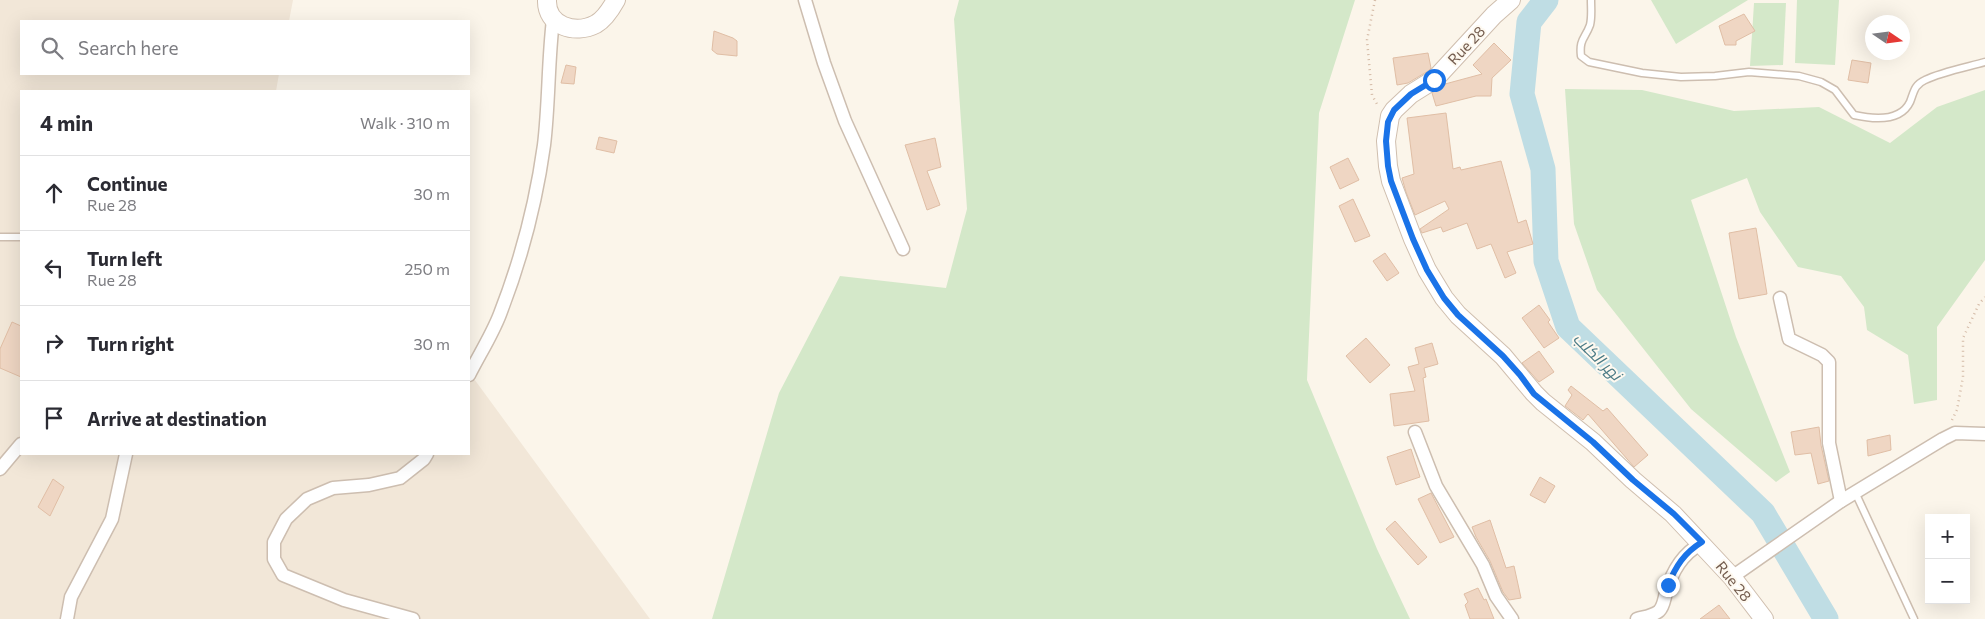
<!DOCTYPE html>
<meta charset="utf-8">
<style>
body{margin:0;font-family:Commissioner,Cairo,sans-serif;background:#f7f7f7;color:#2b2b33}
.controls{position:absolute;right:15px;bottom:15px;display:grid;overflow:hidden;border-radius:0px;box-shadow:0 5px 20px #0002}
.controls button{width:45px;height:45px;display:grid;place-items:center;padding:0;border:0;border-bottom:1px solid #e1e1e2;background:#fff;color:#2b2b33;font:25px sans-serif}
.compass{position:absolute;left:1865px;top:15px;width:45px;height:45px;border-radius:50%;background:#fff;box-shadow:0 5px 20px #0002;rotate:103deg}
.stop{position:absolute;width:15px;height:15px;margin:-11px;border:4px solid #1a73e8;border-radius:50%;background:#fff}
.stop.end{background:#1a73e8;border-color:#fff;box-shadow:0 1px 5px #0008}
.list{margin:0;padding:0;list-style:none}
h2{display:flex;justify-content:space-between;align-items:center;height:65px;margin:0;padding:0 20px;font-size:21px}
h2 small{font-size:16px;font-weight:400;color:#7c7c81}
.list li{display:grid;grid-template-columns:32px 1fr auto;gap:15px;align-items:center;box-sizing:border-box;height:75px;padding:0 20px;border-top:1px solid #e1e1e2}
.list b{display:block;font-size:19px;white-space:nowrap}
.list p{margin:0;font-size:16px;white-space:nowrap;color:#7c7c81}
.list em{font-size:16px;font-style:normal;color:#7c7c81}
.icon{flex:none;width:28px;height:28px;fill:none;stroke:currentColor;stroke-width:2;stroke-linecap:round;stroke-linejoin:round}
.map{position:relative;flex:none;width:1985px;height:619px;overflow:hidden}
.search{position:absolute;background:#fff;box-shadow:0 5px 20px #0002;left:20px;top:20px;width:450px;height:55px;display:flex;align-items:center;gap:12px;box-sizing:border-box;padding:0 18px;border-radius:0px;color:#7c7c81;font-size:19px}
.panel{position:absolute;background:#fff;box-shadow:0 5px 20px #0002;left:20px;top:90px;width:450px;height:365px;border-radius:0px}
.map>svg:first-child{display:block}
</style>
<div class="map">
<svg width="1985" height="619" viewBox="0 0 1985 619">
<rect width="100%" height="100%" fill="#fbf5ea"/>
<!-- residential -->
<polygon fill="#f2e7d8" points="0,0 293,0 289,21 21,21 21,74 279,74 276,91 21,91 21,454 469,454 469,372 650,619 0,619"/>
<!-- green -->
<g fill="#d4e8c9">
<polygon points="959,0 1355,0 1319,113 1307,380 1377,549 1410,619 712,619 779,393 840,276 946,288 967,209 954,19"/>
<polygon points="1651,0 1748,0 1676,44"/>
<polygon points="1797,0 1839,0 1835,65 1795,63"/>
<polygon points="1754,3 1786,3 1783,65 1750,66"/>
<polygon points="1565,89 1642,90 1734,111 1819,107 1890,143 1937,107 1985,90 1985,260 1937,327 1937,400 1914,404 1908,355 1867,330 1864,307 1841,276 1798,267 1760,212 1747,178 1691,200 1736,337 1790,472 1776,482 1691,409 1597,290 1574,224"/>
</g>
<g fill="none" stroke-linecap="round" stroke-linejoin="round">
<!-- river -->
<polyline stroke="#bfdde4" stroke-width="25" points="1546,0 1529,22 1522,94 1543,169 1546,261 1568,327 1763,513 1826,619"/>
</g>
<!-- building -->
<g fill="#efd6c3" stroke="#e0bea5">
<polygon points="1744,14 1755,31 1736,41 1736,45 1725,45 1719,26"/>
<polygon points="714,31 733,38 737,41 737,56 717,54 712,50"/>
<polygon points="1494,43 1511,60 1492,78 1491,96 1476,96 1436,106 1432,93 1445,84 1482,74 1473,65"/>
<polygon points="1428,53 1431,68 1428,71 1408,83 1397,85 1393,58"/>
<polygon points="1852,60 1871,63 1868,83 1848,80"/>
<polygon points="566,65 576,67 574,84 561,83"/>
<polygon points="1446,113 1453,169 1460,167 1461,170 1501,161 1518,223 1526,220 1533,244 1507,252 1516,273 1505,278 1491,244 1477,249 1467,223 1443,232 1441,227 1422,233 1420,229 1449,209 1445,201 1415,215 1406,192 1402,178 1414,174 1407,118"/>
<polygon points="599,137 617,141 614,153 596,149"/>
<polygon points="935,138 941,167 927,171 940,205 927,210 905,145"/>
<polygon points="1348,158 1359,180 1340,189 1330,167"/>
<polygon points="1353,199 1370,236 1355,242 1339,206"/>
<polygon points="1756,228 1767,294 1739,299 1729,233"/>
<polygon points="1385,253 1399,273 1387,281 1373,261"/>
<polygon points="1539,305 1550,320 1548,322 1559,338 1544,348 1522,318"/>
<polygon points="12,322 21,326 21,377 0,368 0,349"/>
<polygon points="1366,338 1390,365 1370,383 1346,356"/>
<polygon points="1432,343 1438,364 1424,368 1426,377 1423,378 1429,421 1394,426 1390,394 1415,391 1408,367 1419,364 1415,348"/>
<polygon points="1539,351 1554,372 1539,382 1522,363"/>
<polygon points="1571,386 1603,411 1607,408 1648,455 1634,467 1588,414 1583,420 1565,406 1572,395 1568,390"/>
<polygon points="1819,427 1821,445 1829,481 1818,484 1811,453 1795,455 1791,432"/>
<polygon points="1890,435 1891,450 1868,456 1867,440"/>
<polygon points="1411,449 1420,477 1396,485 1387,457"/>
<polygon points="1540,477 1555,486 1545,503 1530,495"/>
<polygon points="53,479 64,487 50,516 38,507"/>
<polygon points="1431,493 1454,537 1440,543 1418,499"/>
<polygon points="1490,520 1506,568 1514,566 1521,598 1509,600 1503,592 1490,561 1476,537 1472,527"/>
<polygon points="1395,521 1427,557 1418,565 1386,529"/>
<polygon points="1478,588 1484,600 1486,599 1494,619 1470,619 1465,605 1468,602 1464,594"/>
<polygon points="1719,605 1730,619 1700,619"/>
</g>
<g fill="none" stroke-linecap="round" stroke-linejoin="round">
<!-- lane casing -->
<g stroke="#cdbeb0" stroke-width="9">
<g id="lane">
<path d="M1591,0C1591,8 1592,17 1590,25C1585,39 1579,39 1581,56L1589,62L1642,73L1681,77L1715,76L1749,72L1799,76L1821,82L1835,90L1854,115C1872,119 1900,123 1910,102C1914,92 1914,85 1925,80C1941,72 1967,67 1985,62"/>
<polyline points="0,237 21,237"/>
<polyline points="1855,492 1914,619"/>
</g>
</g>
<!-- street casing -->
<g stroke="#cdbeb0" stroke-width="15">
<g id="street">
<polyline points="805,0 824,63 845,121 903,249"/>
<polyline points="1780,298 1789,339 1822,355 1829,362 1829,443 1841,501"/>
<path d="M469,375C479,355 492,335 500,314C521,260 536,203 544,145C549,104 548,61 553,20"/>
<polyline points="1415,432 1436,486 1483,565 1496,596 1512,619"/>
<polyline points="0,469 21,444"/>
<polyline points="1732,577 1841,501 1943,439 1955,433 1985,434"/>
<polyline points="67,619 71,597 112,519 126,454"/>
<polyline points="413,619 344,600 283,575 274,559 274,542 286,519 307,499 333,488 369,485 400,478 424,459 427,454"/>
<path d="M1637,619C1644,617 1653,616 1659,611C1664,606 1664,599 1666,593C1672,571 1682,554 1702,543"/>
</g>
</g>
<!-- secondary casing -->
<g stroke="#cfbeae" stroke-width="20">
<g id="secondary">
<path d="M547,0C546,26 575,35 596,24C605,19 611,9 616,0"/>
<polyline points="1511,0 1494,15 1435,79 1411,94 1394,110 1390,116 1386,141 1388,166 1391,181 1413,239 1427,270 1444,298 1458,315 1503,356 1534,393 1543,402 1593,442 1633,480 1673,514 1732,577 1764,619"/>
</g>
</g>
<!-- path -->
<g stroke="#d4baa6" stroke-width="2.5" stroke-dasharray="1 4" stroke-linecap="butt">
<polyline points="1375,0 1367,40 1372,95 1378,106"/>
<polyline points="1952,420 1957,410 1963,377 1963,338 1979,304 1985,297"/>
</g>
<!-- lane -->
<use href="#lane" stroke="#fff" stroke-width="6"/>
<!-- street -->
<use href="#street" stroke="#fff" stroke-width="12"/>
<!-- secondary -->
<use href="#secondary" stroke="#fff" stroke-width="18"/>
</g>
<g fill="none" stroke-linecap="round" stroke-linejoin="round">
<!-- route -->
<path stroke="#1a73e8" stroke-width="6" d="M1434,80L1411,94L1394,110L1388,122L1386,141L1388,166L1391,181L1413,239L1427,270L1444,298L1458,315L1503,356L1520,375L1534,394L1593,442L1633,480L1674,514L1702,542C1684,553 1676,566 1668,585"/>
</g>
<g text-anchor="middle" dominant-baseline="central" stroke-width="4" stroke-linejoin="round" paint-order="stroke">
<!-- street labels -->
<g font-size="15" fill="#745d4f" stroke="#fef9f0">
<text transform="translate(1466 45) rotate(-47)">Rue 28</text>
<text transform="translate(1734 581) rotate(51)">Rue 28</text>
</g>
<!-- water labels -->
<g font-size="16" font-style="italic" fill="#4a7a85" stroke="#fef9f0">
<text transform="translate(1598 356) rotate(44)">نهر الكلب</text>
</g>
</g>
</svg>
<div class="controls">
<button>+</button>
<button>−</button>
</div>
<svg class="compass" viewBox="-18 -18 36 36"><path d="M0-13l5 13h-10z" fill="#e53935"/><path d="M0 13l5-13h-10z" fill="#7c7c81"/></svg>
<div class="stop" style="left:1434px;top:80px"></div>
<div class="stop end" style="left:1668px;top:585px"></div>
<div class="search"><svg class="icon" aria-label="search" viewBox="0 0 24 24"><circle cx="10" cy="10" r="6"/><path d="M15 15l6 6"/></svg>Search here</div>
<section class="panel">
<h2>4 min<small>Walk · 310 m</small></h2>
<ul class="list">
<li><svg class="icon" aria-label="ahead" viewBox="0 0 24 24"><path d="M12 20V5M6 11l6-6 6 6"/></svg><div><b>Continue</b><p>Rue 28</p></div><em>30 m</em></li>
<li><svg class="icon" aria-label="left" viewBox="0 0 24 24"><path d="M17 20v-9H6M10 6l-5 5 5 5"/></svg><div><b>Turn left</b><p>Rue 28</p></div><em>250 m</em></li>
<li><svg class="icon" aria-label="right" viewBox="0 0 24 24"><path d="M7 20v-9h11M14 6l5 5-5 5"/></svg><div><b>Turn right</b></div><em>30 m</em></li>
<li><svg class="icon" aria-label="arrive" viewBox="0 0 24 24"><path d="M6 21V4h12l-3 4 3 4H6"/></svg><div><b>Arrive at destination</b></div></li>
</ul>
</section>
</div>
